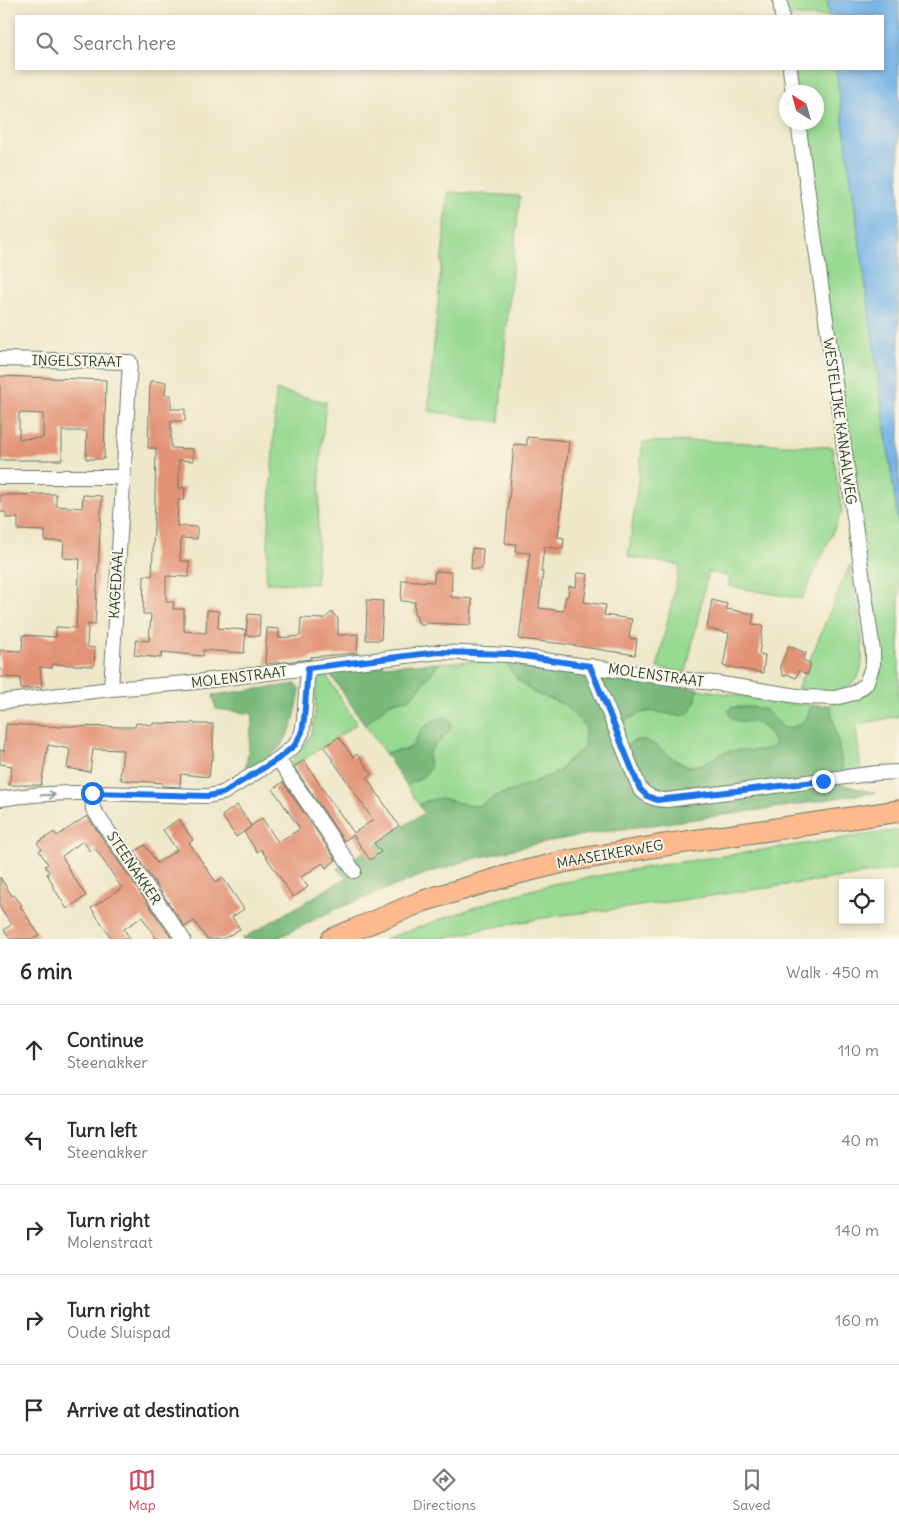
<!DOCTYPE html>
<meta charset="utf-8">
<style>
body{margin:0;font-family:Delius,sans-serif;background:#f2f2f3;color:#2b2b33}
.controls{position:absolute;right:15px;bottom:15px;display:grid;overflow:hidden;border-radius:0px;box-shadow:0 2px 8px #0003}
.controls button{width:45px;height:45px;display:grid;place-items:center;padding:0;border:0;border-bottom:1px solid #e1e1e2;background:#fff;color:#2b2b33;font:25px sans-serif}
.compass{position:absolute;left:779px;top:85px;width:45px;height:45px;border-radius:50%;background:#fff;box-shadow:0 2px 8px #0003;rotate:323deg}
.stop{position:absolute;width:15px;height:15px;margin:-11px;border:4px solid #1a73e8;border-radius:50%;background:#fff}
.stop.end{background:#1a73e8;border-color:#fff;box-shadow:0 1px 5px #0008}
.list{margin:0;padding:0;list-style:none}
h2{display:flex;justify-content:space-between;align-items:center;height:65px;margin:0;padding:0 20px;font-size:21px}
h2 small{font-size:16px;font-weight:400;color:#7c7c81}
.list li{display:grid;grid-template-columns:32px 1fr auto;gap:15px;align-items:center;box-sizing:border-box;height:90px;padding:0 20px;border-top:1px solid #e1e1e2}
.list b{display:block;font-size:19px;white-space:nowrap}
.list p{margin:0;font-size:16px;white-space:nowrap;color:#7c7c81}
.list em{font-size:16px;font-style:normal;color:#7c7c81}
.icon{flex:none;width:28px;height:28px;fill:none;stroke:currentColor;stroke-width:2;stroke-linecap:round;stroke-linejoin:round}
.map{position:relative;flex:none;width:899px;height:939px;overflow:hidden}
.search{position:absolute;background:#fff;box-shadow:0 2px 8px #0003;left:15px;right:15px;top:15px;height:55px;display:flex;align-items:center;gap:12px;box-sizing:border-box;padding:0 18px;border-radius:0px;color:#7c7c81;font-size:19px}
.sheet{height:515px;background:#fff}
nav{display:flex;justify-content:space-around;align-items:center;box-sizing:border-box;height:70px;border-top:1px solid #e1e1e2;background:#fff;font-size:14px;color:#7c7c81}
nav a{display:grid;justify-items:center;gap:2px}
nav .on{color:#d1495b}
.map>svg:first-child{display:block}
</style>
<div class="map">
<svg width="899" height="939" viewBox="0 0 899 939">
<rect width="100%" height="100%" fill="#fcf5e5"/>
<filter id="ink" filterUnits="userSpaceOnUse"><feTurbulence type="fractalNoise" baseFrequency=".02" numOctaves="2"/><feDisplacementMap in="SourceGraphic" scale="10" xChannelSelector="R" yChannelSelector="G"/><feConvolveMatrix kernelMatrix="1 2 1 2 8 2 1 2 1" color-interpolation-filters="sRGB"/></filter>
<filter id="wash" filterUnits="userSpaceOnUse"><feTurbulence type="fractalNoise" baseFrequency=".0096" numOctaves="4" result="noise"/><feDisplacementMap in="SourceGraphic" scale="20" xChannelSelector="R" yChannelSelector="G"/><feGaussianBlur stdDeviation="1.12" result="paint"/><feColorMatrix in="noise" values="0 0 0 0 0 0 0 0 0 0 0 0 0 0 0 0 0 1.4 0 .05"/><feComposite in="paint" operator="in"/></filter>
<g filter="url(#wash)">
<rect width="100%" height="100%" fill="#eee7c9"/>
<!-- green -->
<g fill="#96d990" stroke="#5a8b62">
<polygon points="782,0 827,0 829,16 784,16"/>
<polygon points="791,69 836,69 899,529 899,716 856,725 861,773 845,776 830,705 871,680 798,123 816,122 816,92 795,92"/>
<polygon points="448,192 520,196 508,311 499,422 428,411"/>
<polygon points="276,390 326,402 321,450 316,584 266,583"/>
<polygon points="708,441 832,447 842,512 802,599 728,586 730,577 708,572 686,672 657,668 680,565 628,557 643,442"/>
<path d="M850,564C853,588 868,652 860,672C857,680 849,687 841,690C830,695 810,690 798,688Z"/>
<path d="M494,660H503L520,682L534,693L563,704L586,726L584,748L566,762L560,771L514,790L495,796L481,805L471,806L462,804L426,801L419,805L406,785L419,780L430,763L428,756L432,748L444,737L416,738C408,755 399,749 385,753L365,725L387,705L397,701L408,699L415,694L439,663Z"/>
<path d="M326,675L357,724L294,766L292,763C296,753 305,746 310,736C317,720 315,699 316,683L319,677Z"/>
<path d="M697,689L792,704L811,705C807,721 800,727 784,728L775,721L734,720C750,721 760,720 770,734C773,738 774,740 775,745C761,754 755,749 741,750C727,750 716,758 704,763C685,773 667,754 652,743L619,755L610,734L630,718L643,712L656,711L679,716L686,714L696,701Z"/>
<polygon points="899,830 899,869 633,907 555,916 483,929 442,939 385,939 490,902 552,884 647,867"/>
</g>
<!-- forest -->
<g fill="#78b97a" stroke="#4c7b57">
<path d="M503,660L697,689C692,736 668,705 642,713C630,716 621,726 611,734L626,746C629,744 633,741 637,740C653,736 671,762 687,766C702,769 713,756 726,752C743,747 760,755 775,745C774,740 773,738 770,734C755,714 744,727 730,717L729,710L732,707H753L766,710L784,728C801,727 807,721 811,705H830L845,776L818,778L875,793L848,796L789,806L600,832L535,844L473,859L428,873L334,910L276,939H242L346,878L337,869L424,813L419,805L426,801L440,798L449,800L471,806L481,805L495,796L514,790L560,771L566,762L584,748L585,726L563,704L534,693L520,682Z"/>
<path d="M439,663L415,694L408,699L397,701L387,705L365,725L330,674C341,666 420,664 439,663Z"/>
<path d="M296,684L300,690C296,713 292,737 274,753C265,761 254,767 245,774L253,714L216,709L213,695Z"/>
<path d="M444,717L448,718L451,722V729L432,748L428,756L430,768C425,778 416,781 406,785L385,753L406,750L413,746L422,729L432,721Z"/>
</g>
<!-- water -->
<polygon fill="#74b2e7" stroke="#4a788e" points="827,0 899,0 899,529 836,69 883,69 883,16 829,16"/>
<g id="blocks">
<!-- building -->
<g fill="#e29275" fill-rule="evenodd">
<path d="M0,376L106,380L104,459H86L87,431H62V460H0ZM19,413L43,414V438L19,439Z"/>
<polygon points="150,381 166,382 165,395 171,395 171,409 185,409 185,421 171,421 171,448 193,449 193,461 179,460 179,488 185,488 184,500 178,500 177,526 197,527 197,539 181,538 180,561 189,561 189,577 166,576 166,602 174,602 173,609 184,609 184,631 206,633 207,610 219,611 218,628 246,630 244,653 203,650 203,656 162,652 161,658 134,655 136,640 149,641 151,614 143,614 144,575 152,576 155,499 156,448 148,448"/>
<polygon points="527,437 569,441 558,537 564,538 563,549 544,547 541,572 543,572 539,608 563,611 566,596 568,596 569,586 576,587 577,573 588,574 584,602 606,605 604,615 632,619 629,638 637,639 635,655 564,644 519,639 530,553 515,552 516,544 505,543 514,444 527,445"/>
<polygon points="56,494 56,506 82,508 83,495 102,496 95,625 88,624 87,647 95,648 94,666 52,664 52,668 40,667 42,687 21,689 20,678 0,677 0,650 22,651 23,635 56,637 56,627 76,628 80,559 63,558 64,541 45,541 45,531 18,530 18,518 6,518 6,512 0,512 0,495"/>
<polygon points="472,548 483,549 482,569 471,569"/>
<polygon points="436,571 452,572 451,597 472,599 471,625 426,623 422,626 417,621 417,615 414,615 415,602 401,601 402,580 434,582 434,573 436,573"/>
<polygon points="367,600 383,601 381,640 366,640"/>
<polygon points="712,600 727,604 726,609 754,614 752,624 763,625 759,654 765,655 763,673 723,666 729,633 707,629"/>
<polygon points="332,612 338,619 338,635 358,634 357,653 311,657 311,659 265,664 267,628 279,629 279,638 300,636 301,618 324,619"/>
<polygon points="248,614 260,615 259,636 246,635"/>
<polygon points="789,646 806,653 803,660 810,663 810,667 807,675 799,670 796,678 787,674 783,676 780,666"/>
<polygon points="193,722 195,724 213,724 213,759 211,759 209,777 181,774 180,787 162,786 163,783 121,780 122,777 120,778 123,750 93,749 90,772 67,768 70,749 48,745 41,785 9,785 12,766 0,764 0,750 4,751 6,724 62,727 62,726 135,727 136,723 153,725 153,723 190,724"/>
<polygon points="339,737 353,757 357,754 372,774 367,778 399,826 374,843 381,852 370,860 353,835 344,841 294,767 304,760 328,797 354,833 373,820 324,747"/>
<polygon points="283,782 336,860 326,868 323,863 301,877 308,887 293,897 261,849 257,852 244,832 251,827 236,837 222,816 237,805 251,826 262,818 278,842 300,829 273,789"/>
<polygon points="87,816 171,937 167,939 157,939 142,917 124,929 130,939 112,939 91,908 122,888 95,848 90,851 83,841 62,856 68,866 67,867 86,896 67,909 52,885 53,884 47,874 49,872 45,866 48,864 39,851 42,849 37,843 54,832 57,836"/>
<polygon points="179,819 193,840 189,843 216,882 223,878 244,909 232,917 240,929 223,939 207,939 194,921 185,927 134,852 145,845 157,863 177,850 163,830"/>
<polygon points="0,877 12,896 14,895 22,905 20,906 39,935 33,939 10,939 4,930 12,924 0,908"/>
</g>
</g>
</g>
<g filter="url(#ink)">
<use href="#blocks" fill-opacity="0" stroke="#677868" stroke-width="1"/>
<g fill="none" stroke-linecap="round" stroke-linejoin="round">
<!-- street casing -->
<g stroke="#677868" stroke-width="16">
<g id="street">
<polyline points="780,0 782,16"/>
<polyline points="790,69 793,92"/>
<polyline points="0,359 130,362 111,689"/>
<polyline points="0,477 122,477"/>
<path d="M590,666L640,789C648,797 655,800 667,800L877,773L899,772"/>
<polyline points="0,702 111,689 187,683 439,652 509,655 671,678 722,684 804,697 835,698 854,693 866,684 873,664 873,651 798,122"/>
<polyline points="278,759 354,871"/>
<polyline points="92,793 93,809 183,939"/>
<path d="M0,799C68,788 139,795 208,796L223,793L278,759L295,745L302,733L304,720L308,668"/>
</g>
</g>
<!-- primary casing -->
<g stroke="#677868" stroke-width="23">
<polyline id="primary" points="332,939 423,901 510,875 563,862 658,846 899,811"/>
</g>
<!-- street -->
<use href="#street" stroke="#fff" stroke-width="14"/>
<!-- primary -->
<use href="#primary" stroke="#fcba8d" stroke-width="21"/>
</g>
<!-- one-way arrows -->
<defs><path id="oneway-shaft" d="M-6 0H5M1.5-3L5.5 0L1.5 3" fill="none" stroke-width="1.6" stroke-linecap="round" stroke-linejoin="round" transform="scale(1.25)"/></defs>
<use stroke="#8f9e9a" href="#oneway-shaft" transform="translate(48 795) rotate(-2)"/>
</g>
<g fill="none" stroke-linecap="round" stroke-linejoin="round" filter="url(#ink)">
<!-- route -->
<polyline stroke="#1a73e8" stroke-width="6" points="92,793 208,796 223,793 278,759 295,745 302,732 304,720 308,668 438,652 509,654 590,666 640,789 647,796 657,800 823,781"/>
</g>
<g text-anchor="middle" dominant-baseline="central" stroke-width="4" stroke-linejoin="round" paint-order="stroke">
<!-- street labels -->
<g font-size="14" fill="#1f3d34" stroke="#fcf5e5">
<text transform="translate(77 361) rotate(1)">INGELSTRAAT</text>
<text transform="translate(840 421) rotate(82)">WESTELIJKE KANAALWEG</text>
<text transform="translate(116 583) rotate(-87)">KAGEDAAL</text>
<text transform="translate(656 675) rotate(8)">MOLENSTRAAT</text>
<text transform="translate(239 677) rotate(-7)">MOLENSTRAAT</text>
<text transform="translate(610 854) rotate(-10)">MAASEIKERWEG</text>
<text transform="translate(134 868) rotate(56)">STEENAKKER</text>
</g>
</g>
</svg>
<div class="controls">
<button><svg class="icon" aria-label="locate" viewBox="0 0 24 24"><circle cx="12" cy="12" r="6"/><path d="M12 2v4M12 18v4M2 12h4M18 12h4"/></svg></button>
</div>
<svg class="compass" viewBox="-18 -18 36 36"><path d="M0-13l5 13h-10z" fill="#e53935"/><path d="M0 13l5-13h-10z" fill="#7c7c81"/></svg>
<div class="stop" style="left:92px;top:793px"></div>
<div class="stop end" style="left:823px;top:781px"></div>
<div class="search"><svg class="icon" aria-label="search" viewBox="0 0 24 24"><circle cx="10" cy="10" r="6"/><path d="M15 15l6 6"/></svg>Search here</div>
</div>
<section class="sheet">
<h2>6 min<small>Walk · 450 m</small></h2>
<ul class="list">
<li><svg class="icon" aria-label="ahead" viewBox="0 0 24 24"><path d="M12 20V5M6 11l6-6 6 6"/></svg><div><b>Continue</b><p>Steenakker</p></div><em>110 m</em></li>
<li><svg class="icon" aria-label="left" viewBox="0 0 24 24"><path d="M17 20v-9H6M10 6l-5 5 5 5"/></svg><div><b>Turn left</b><p>Steenakker</p></div><em>40 m</em></li>
<li><svg class="icon" aria-label="right" viewBox="0 0 24 24"><path d="M7 20v-9h11M14 6l5 5-5 5"/></svg><div><b>Turn right</b><p>Molenstraat</p></div><em>140 m</em></li>
<li><svg class="icon" aria-label="right" viewBox="0 0 24 24"><path d="M7 20v-9h11M14 6l5 5-5 5"/></svg><div><b>Turn right</b><p>Oude Sluispad</p></div><em>160 m</em></li>
<li><svg class="icon" aria-label="arrive" viewBox="0 0 24 24"><path d="M6 21V4h12l-3 4 3 4H6"/></svg><div><b>Arrive at destination</b></div></li>
</ul>
</section>
<nav>
<a class="on"><svg class="icon" aria-label="map" viewBox="0 0 24 24"><path d="M3 6l6-2 6 2 6-2v14l-6 2-6-2-6 2zM9 4v14M15 6v14"/></svg>Map</a>
<a><svg class="icon" aria-label="directions" viewBox="0 0 24 24"><path d="M12 3l9 9-9 9-9-9zM9 14v-3h6M13 9l2 2-2 2"/></svg>Directions</a>
<a><svg class="icon" aria-label="saved" viewBox="0 0 24 24"><path d="M7 4h10v16l-5-4-5 4z"/></svg>Saved</a>
</nav>
